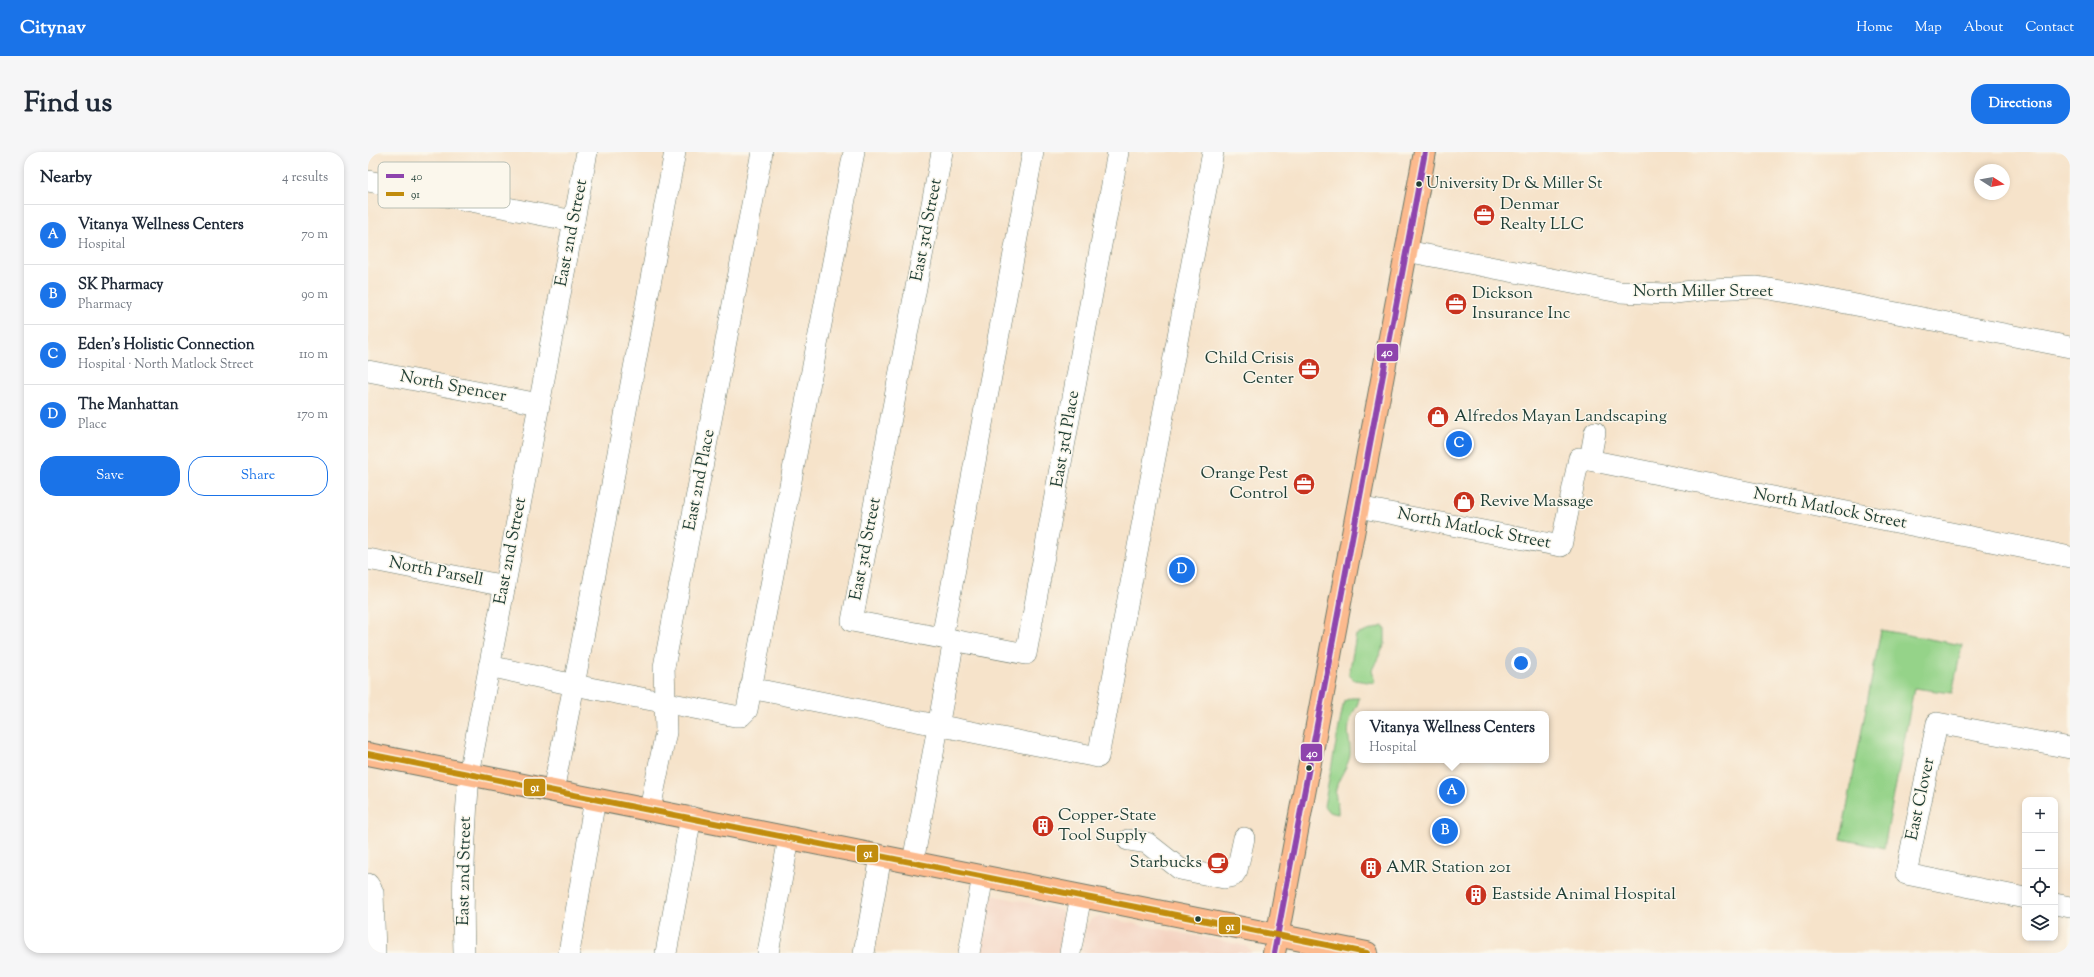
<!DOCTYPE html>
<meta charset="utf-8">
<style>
body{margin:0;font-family:"Sorts Mill Goudy",serif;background:#f6f6f7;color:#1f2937}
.controls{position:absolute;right:12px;bottom:12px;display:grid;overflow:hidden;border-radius:8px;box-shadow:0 2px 6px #0003}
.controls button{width:36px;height:36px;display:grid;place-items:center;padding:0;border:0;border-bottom:1px solid #e0e1e3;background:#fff;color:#1f2937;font:20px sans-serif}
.compass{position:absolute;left:1606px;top:12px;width:36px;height:36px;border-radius:50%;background:#fff;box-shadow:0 2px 6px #0003;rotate:101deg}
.you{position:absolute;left:1153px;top:511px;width:14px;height:14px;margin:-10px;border:3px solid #fff;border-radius:50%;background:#1a73e8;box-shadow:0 0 0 6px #1a73e833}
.badge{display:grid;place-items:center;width:26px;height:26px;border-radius:50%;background:#1a73e8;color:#fff;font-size:13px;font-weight:700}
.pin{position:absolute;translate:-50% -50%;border:2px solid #fff;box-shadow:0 1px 4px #0006}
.popup{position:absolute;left:987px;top:559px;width:194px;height:52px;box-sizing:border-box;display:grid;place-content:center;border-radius:8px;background:#fff;filter:drop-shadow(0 1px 3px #0005);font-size:13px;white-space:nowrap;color:#747a83}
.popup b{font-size:15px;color:#1f2937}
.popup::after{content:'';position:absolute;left:50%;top:100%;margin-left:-8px;border:8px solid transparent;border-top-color:#fff}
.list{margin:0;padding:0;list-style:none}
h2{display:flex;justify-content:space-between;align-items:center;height:52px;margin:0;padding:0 16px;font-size:17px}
h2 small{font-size:13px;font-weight:400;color:#747a83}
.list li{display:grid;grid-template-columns:26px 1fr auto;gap:12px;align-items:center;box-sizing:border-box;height:60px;padding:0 16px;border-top:1px solid #e0e1e3}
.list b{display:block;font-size:15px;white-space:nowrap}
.list p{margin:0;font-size:13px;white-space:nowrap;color:#747a83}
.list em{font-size:13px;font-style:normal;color:#747a83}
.actions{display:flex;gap:8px;padding:12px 16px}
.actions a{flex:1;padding:9px 0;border:1px solid #1a73e8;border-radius:16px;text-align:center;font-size:14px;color:#1a73e8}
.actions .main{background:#1a73e8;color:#fff}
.icon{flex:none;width:22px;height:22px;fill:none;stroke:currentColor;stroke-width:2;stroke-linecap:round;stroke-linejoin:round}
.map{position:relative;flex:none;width:1702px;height:801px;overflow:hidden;border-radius:16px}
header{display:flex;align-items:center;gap:24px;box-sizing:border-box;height:56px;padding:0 20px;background:#1a73e8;color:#fff}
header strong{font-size:19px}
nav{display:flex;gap:22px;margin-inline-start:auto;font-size:14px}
.intro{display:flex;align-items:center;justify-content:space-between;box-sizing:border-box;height:96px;padding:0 24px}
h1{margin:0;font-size:28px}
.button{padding:10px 18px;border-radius:16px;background:#1a73e8;color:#fff;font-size:14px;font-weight:700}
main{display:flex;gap:24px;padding:0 24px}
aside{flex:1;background:#fff;border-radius:16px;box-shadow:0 2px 6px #0003}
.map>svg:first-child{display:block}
</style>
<header>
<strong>Citynav</strong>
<nav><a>Home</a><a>Map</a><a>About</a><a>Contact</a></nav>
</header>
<div class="intro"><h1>Find us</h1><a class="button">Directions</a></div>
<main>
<aside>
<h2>Nearby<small>4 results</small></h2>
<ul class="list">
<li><span class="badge">A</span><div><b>Vitanya Wellness Centers</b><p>Hospital</p></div><em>70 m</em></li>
<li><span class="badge">B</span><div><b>SK Pharmacy</b><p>Pharmacy</p></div><em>90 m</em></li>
<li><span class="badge">C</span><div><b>Eden's Holistic Connection</b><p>Hospital · North Matlock Street</p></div><em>110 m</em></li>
<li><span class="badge">D</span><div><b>The Manhattan</b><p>Place</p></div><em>170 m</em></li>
</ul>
<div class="actions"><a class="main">Save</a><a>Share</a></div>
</aside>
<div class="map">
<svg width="1702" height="801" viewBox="0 0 1702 801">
<rect width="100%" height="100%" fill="#fbf7ec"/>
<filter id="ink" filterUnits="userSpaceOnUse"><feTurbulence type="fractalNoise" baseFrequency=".025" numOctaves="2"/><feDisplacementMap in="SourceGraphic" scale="8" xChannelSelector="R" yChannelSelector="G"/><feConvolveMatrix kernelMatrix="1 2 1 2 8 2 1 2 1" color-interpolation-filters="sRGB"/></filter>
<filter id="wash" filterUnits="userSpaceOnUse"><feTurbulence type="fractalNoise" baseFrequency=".012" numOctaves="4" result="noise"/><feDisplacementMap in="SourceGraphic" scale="16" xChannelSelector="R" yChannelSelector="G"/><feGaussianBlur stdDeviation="0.9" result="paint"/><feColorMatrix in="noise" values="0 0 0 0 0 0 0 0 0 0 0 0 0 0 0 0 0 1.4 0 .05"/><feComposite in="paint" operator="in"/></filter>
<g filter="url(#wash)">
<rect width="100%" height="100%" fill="#f6e3ca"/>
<!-- built -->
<g fill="#f4d3c1">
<polygon points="615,741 692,758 696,764 691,801 605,801"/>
<polygon points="731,765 869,792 879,795 885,801 713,801 718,774 725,766"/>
</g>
<!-- green -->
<g fill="#95d389" stroke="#5a885e">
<polygon points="1015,474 1017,475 1017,492 1004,518 1007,531 986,528 981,523 988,483"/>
<polygon points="1513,478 1594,493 1584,541 1546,536 1516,696 1473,687"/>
<path d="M983,546H991C990,555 984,560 982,569C978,582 983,591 982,603C980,616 970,625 968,637C966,646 971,653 970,662L961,660L956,654L976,549Z"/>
</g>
</g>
<g filter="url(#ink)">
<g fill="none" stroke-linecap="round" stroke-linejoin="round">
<!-- minor casing -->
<g stroke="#6a7768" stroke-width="22">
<g id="minor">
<polyline points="574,0 484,469 658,502 750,0"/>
<polyline points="0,29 206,69"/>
<polyline points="1038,99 1251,140 1298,142 1342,137 1389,135 1432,142 1702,195"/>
<polyline points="0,219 171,252"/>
<polyline points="1222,308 1227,280"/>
<polyline points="990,355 1193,394 1211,306 1702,405"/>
<polyline points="0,407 137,434"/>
<polyline points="574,486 665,0"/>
<polyline points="121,514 206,533 307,0"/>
<polyline points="382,536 730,605 845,0"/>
<polyline points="185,639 206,533 367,564 373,564 379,558 486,0"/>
<polyline points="282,657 298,580 296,515 394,0"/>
<polyline points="760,688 779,691 812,717 856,726 865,724 869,718 876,686"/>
<polyline points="545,710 586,488"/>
<polyline points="0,732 5,740 7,801"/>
<polyline points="1657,746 1538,722 1569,571 1702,596"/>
<polyline points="1687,752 1702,755"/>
<path d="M96,801C94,739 96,684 101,622L219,0"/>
<polyline points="201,801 227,647"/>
<polyline points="298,801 323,665"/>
<polyline points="400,801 421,686"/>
<polyline points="496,801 513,704"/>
<polyline points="601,801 615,724"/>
<polyline points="702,801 713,744"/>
</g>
</g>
<!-- major casing -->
<g stroke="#6a7768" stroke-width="24">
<g id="major">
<polyline points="0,602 999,801"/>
<polyline points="906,801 1057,0"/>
</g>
</g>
<!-- minor -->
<use href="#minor" stroke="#fff" stroke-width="21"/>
<!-- major -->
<use href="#major" stroke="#fcba8e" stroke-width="22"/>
<!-- bus-1 casing -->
<g stroke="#fbf7ec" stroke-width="9">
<polyline id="bus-1" points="906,801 1057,0"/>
</g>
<!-- bus-2 casing -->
<g stroke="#fbf7ec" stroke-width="9">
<polyline id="bus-2" points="0,602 999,801"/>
</g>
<!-- bus-1 -->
<use href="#bus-1" stroke="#8e44ad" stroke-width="6"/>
<!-- bus-2 -->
<use href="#bus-2" stroke="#c18c0d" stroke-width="6"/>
</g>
</g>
<!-- icons -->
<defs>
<g id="office-disc" transform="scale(1.15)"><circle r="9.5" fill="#c8321e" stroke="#fbf7ec"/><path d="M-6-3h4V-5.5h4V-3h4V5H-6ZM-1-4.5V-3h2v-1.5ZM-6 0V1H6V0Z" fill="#fff"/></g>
<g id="shop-disc" transform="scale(1.15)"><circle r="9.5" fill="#c8321e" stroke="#fbf7ec"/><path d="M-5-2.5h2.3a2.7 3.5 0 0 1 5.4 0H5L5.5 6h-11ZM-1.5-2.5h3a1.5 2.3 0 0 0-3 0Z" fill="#fff"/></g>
<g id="building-disc" transform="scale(1.15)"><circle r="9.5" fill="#c8321e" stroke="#fbf7ec"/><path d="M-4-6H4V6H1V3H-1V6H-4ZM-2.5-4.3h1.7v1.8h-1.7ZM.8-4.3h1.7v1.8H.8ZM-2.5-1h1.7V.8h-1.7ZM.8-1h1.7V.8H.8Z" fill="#fff"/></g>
<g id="cafe-disc" transform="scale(1.15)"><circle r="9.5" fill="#c8321e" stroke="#fbf7ec"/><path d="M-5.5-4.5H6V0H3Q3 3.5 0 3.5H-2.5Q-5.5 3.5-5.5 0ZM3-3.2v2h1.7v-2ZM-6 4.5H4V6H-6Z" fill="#fff"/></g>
</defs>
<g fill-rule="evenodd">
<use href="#office-disc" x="1116" y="63"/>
<use href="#office-disc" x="1088" y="152"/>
<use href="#office-disc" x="941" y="217"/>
<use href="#shop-disc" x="1070" y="265"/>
<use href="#office-disc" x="936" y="332"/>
<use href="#shop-disc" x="1096" y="350"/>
<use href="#building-disc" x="675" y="674"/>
<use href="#cafe-disc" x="850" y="711"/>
<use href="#building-disc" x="1003" y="716"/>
<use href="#building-disc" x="1108" y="743"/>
</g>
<!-- markers -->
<g fill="#1f3d34" stroke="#fbf7ec" stroke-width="1.5">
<circle cx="1051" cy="32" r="3.5"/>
<circle cx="941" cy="616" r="3.5"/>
<circle cx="830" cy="767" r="3.5"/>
</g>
<g text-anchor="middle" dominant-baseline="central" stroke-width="3" stroke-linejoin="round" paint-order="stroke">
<!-- bus labels -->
<g font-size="16" fill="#1f3d34" stroke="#fbf7ec" text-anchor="start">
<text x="1058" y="32">University Dr &amp; Miller St</text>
</g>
<!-- poi labels -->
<g font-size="17" fill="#1f3d34" stroke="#fbf7ec" text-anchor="start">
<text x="1132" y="53">Denmar<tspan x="1132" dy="20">Realty LLC</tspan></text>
<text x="1104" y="142">Dickson<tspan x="1104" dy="20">Insurance Inc</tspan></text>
<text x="926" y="207" text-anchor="end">Child Crisis<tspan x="926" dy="20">Center</tspan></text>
<text x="1086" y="265">Alfredos Mayan Landscaping</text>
<text x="920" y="322" text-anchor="end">Orange Pest<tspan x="920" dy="20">Control</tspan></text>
<text x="1112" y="350">Revive Massage</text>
<text x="690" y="664">Copper-State<tspan x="690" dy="20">Tool Supply</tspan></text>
<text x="834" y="711" text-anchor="end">Starbucks</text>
<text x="1018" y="716">AMR Station 201</text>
<text x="1124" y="743">Eastside Animal Hospital</text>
</g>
<!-- street labels -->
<g font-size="17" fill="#1f3d34" stroke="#fbf7ec">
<text transform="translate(559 78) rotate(-79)">East 3rd Street</text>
<text transform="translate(204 81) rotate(-79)">East 2nd Street</text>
<text x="1335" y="140">North Miller Street</text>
<text transform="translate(85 235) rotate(11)">North Spencer</text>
<text transform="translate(698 287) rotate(-80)">East 3rd Place</text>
<text transform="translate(332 328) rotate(-79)">East 2nd Place</text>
<text transform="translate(1462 357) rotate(11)">North Matlock Street</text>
<text transform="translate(1106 377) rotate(11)">North Matlock Street</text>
<text transform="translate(498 397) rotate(-79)">East 3rd Street</text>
<text transform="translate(143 399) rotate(-79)">East 2nd Street</text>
<text transform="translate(68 420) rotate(11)">North Parsell</text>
<text transform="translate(1553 647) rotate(-78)">East Clover</text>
<text transform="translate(97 719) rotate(-89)">East 2nd Street</text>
</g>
</g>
<!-- legend -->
<rect x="10" y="10" width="132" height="46" rx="6" fill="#fbf7ec" stroke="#b9bfb5" stroke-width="1"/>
<rect x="18" y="22" width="18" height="4" fill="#8e44ad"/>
<rect x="18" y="40" width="18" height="4" fill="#c18c0d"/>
<g font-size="11" fill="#1f3d34">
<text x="43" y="28">40</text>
<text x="43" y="46">91</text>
</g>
<g stroke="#fbf7ec" stroke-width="1.5">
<rect x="1008" y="191" width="23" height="19" rx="4" fill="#8e44ad"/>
<rect x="932" y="591" width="23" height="19" rx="4" fill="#8e44ad"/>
<rect x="155" y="626" width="23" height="19" rx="4" fill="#c18c0d"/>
<rect x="488" y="692" width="23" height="19" rx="4" fill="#c18c0d"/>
<rect x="850" y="764" width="23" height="19" rx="4" fill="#c18c0d"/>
</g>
<g font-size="11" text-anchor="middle" font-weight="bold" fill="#fff">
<text x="1019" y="204">40</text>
<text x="944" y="605">40</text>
<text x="167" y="639">91</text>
<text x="500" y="705">91</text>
<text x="862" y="778">91</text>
</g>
</svg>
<div class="controls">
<button>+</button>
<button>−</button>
<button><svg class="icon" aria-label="locate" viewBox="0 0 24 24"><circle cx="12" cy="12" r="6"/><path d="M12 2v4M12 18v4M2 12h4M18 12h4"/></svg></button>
<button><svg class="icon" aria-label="layers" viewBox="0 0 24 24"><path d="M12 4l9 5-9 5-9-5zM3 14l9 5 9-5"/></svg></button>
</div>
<svg class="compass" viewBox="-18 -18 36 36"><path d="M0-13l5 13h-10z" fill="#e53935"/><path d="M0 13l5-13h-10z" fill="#747a83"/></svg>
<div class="you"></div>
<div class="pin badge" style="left:1084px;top:639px">A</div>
<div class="popup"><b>Vitanya Wellness Centers</b>Hospital</div>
<div class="pin badge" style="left:1077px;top:679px">B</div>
<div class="pin badge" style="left:1091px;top:292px">C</div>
<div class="pin badge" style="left:814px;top:418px">D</div>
</div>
</main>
